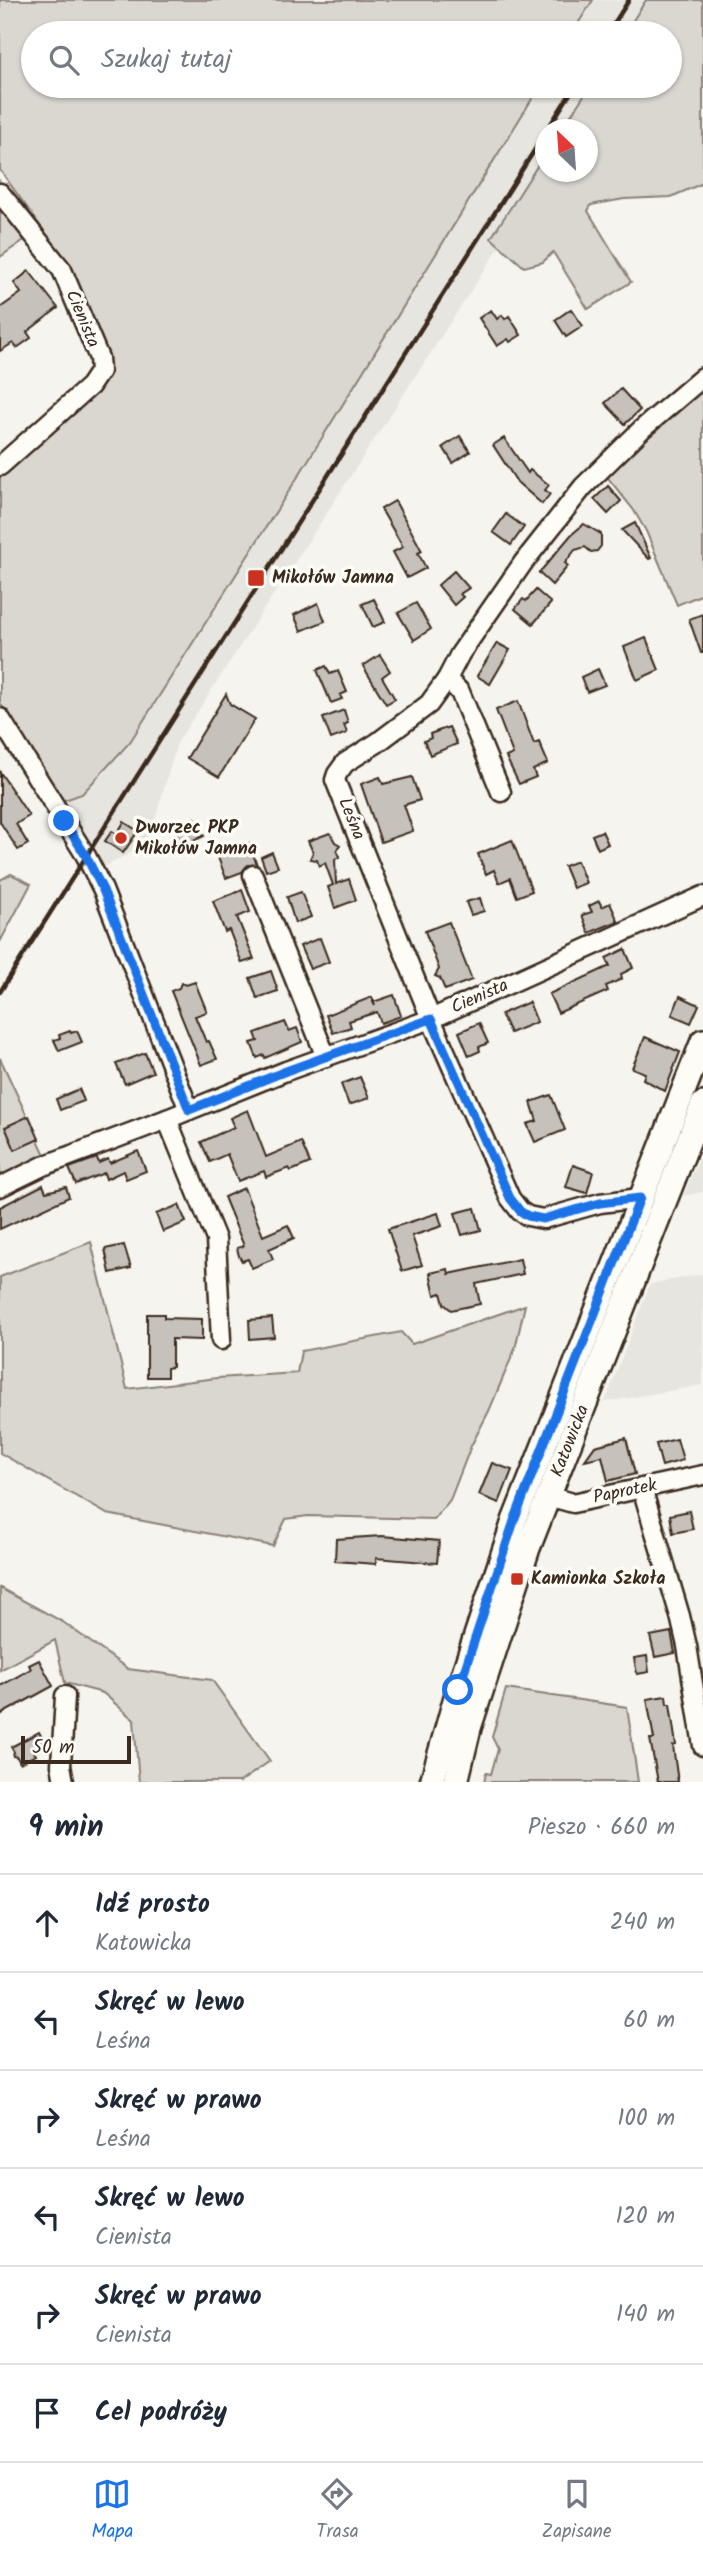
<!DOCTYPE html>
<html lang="pl">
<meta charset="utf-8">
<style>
body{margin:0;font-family:Kalam,sans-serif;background:#f2f2f3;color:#1f2937}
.compass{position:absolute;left:535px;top:119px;width:63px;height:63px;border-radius:50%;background:#fff;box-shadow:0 2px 5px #0004;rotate:335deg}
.scale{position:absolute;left:21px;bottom:18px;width:110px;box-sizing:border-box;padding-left:7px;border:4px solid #3b2a1e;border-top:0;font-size:19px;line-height:24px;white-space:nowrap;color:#3b2a1e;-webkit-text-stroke:5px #fdfcf7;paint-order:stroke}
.stop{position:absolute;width:21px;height:21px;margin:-16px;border:5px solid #1a73e8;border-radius:50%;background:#fff}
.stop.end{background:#1a73e8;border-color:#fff;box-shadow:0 2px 7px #0008}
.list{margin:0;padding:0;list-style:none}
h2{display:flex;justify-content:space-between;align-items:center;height:91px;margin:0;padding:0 28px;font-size:30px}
h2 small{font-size:23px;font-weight:400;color:#747a83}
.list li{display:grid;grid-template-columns:46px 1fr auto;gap:21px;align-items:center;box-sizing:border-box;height:98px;padding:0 28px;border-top:2px solid #e0e1e3}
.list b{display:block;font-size:26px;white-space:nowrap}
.list p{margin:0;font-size:23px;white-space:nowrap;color:#747a83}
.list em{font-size:23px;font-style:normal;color:#747a83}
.icon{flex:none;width:38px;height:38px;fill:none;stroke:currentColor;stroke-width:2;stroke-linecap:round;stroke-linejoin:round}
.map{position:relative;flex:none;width:703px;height:1782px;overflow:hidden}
.search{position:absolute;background:#fff;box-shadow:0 2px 5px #0004;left:21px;right:21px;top:21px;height:77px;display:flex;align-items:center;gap:18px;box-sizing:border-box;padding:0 24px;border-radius:38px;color:#747a83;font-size:26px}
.sheet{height:679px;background:#fff}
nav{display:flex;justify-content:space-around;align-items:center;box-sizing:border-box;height:98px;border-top:2px solid #e0e1e3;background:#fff;font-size:19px;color:#747a83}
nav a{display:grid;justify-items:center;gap:4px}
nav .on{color:#1a73e8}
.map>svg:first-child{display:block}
</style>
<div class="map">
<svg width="703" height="1782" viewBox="0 0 703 1782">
<rect width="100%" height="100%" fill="#f5f4ee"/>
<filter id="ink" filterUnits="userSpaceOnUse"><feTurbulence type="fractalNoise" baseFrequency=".0143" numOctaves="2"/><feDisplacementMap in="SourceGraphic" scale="14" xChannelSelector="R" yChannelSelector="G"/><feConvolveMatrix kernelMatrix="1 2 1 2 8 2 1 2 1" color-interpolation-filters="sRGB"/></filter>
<g filter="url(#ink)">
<!-- built -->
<g fill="#e7e5df">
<polygon points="593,0 646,0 625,33 572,33"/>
<polygon points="540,86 590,86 562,129 546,130 545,154 491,238 500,246 177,743 148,844 100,869 62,801 82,794 130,742 299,475"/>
<polygon points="703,1150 703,1192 683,1196"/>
<polygon points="703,1274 703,1385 605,1402 650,1284"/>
</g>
<!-- green -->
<g fill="#dad6d0" stroke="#8a8077" stroke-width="2">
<polygon points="0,0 593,0 572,33 33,33 33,86 540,86 299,475 130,742 82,794 62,801 0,703 0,472 109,372 67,263 0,170"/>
<polygon points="646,0 703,0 703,183 671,197 624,199 591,205 588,211 631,282 588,309 553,252 543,262 524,267 491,238 545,154 546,172 588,172 588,130 562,129 590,86 670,86 670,33 625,33"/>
<polygon points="0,182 30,236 0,257"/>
<polygon points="703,388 703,594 677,605 646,531 633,509 604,473"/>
<polygon points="11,874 31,884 0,942 0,880"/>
<polygon points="0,1058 46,1157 0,1183"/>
<polygon points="91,1242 127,1389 217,1378 297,1373 301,1351 401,1332 412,1344 525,1305 515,1349 489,1411 471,1446 450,1500 434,1519 308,1516 286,1519 273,1546 107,1514 0,1453 0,1277"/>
<polygon points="0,1588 63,1622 128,1669 212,1680 270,1761 240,1782 139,1782 134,1720 103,1693 65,1683 55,1640 0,1670"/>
<polygon points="506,1689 627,1707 638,1782 484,1782 486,1773 491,1774 498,1749 492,1737"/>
</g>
<!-- building -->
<g fill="#c7c1bb" stroke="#3b2a1e" stroke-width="2">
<polygon points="29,271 58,308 27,332 31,338 17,348 13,343 0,351 0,308 21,293 14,283"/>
<polygon points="571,309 583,326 566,337 555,320"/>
<polygon points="491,310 497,319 502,315 505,319 509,316 521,335 510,342 508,339 497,346 479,318"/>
<polygon points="621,389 640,410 625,424 605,403"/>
<polygon points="460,436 470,452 453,463 443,447"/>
<polygon points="504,438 528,473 530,470 549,485 545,490 550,494 542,504 517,482 493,445"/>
<polygon points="608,486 621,501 608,514 594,499"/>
<polygon points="395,501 422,551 418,553 426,568 407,578 393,552 403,547 381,509"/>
<polygon points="506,514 524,527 511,545 493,532"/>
<polygon points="635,523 651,558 649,559 622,530"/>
<polygon points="584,524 601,534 601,546 597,551 591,552 585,547 575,550 565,563 568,566 552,585 539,573 571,535"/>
<polygon points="454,571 469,588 460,594 463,597 454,605 438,585"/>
<polygon points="536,590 551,603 533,624 515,609 523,599 526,601"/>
<polygon points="374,599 385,622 373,627 362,604"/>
<polygon points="318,603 325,621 301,631 294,615"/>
<polygon points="416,603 431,629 414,640 398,613"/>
<polygon points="703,614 703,653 701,653 689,619"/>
<polygon points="646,638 659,670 637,680 624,647"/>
<polygon points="497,643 510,650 490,684 477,676"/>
<polygon points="380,655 390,671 382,677 395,699 386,704 363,666"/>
<polygon points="326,666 330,674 338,671 347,692 340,695 342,699 331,703 317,670"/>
<polygon points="598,669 605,685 587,692 581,677"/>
<polygon points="226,694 230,704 255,719 219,777 187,758"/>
<polygon points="518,701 534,744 539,742 548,763 533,770 536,777 519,784 506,757 513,754 496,710"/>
<polygon points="344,710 348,723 344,725 347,733 331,739 323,718"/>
<polygon points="449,727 457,744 430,755 424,741 431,738 430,734"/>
<polygon points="0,772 29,816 16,824 28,844 18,850 0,822"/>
<polygon points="380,777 383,784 412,777 420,800 404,805 413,831 381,842 361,784"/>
<polygon points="195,818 204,836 182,846 174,828"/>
<polygon points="124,822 138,831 123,853 105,841 112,831 117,834"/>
<polygon points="602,831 608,844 598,849 592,835"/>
<polygon points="330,833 335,842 340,845 337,851 340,857 335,859 336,884 349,879 356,900 335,908 328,887 333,885 325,863 319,866 317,860 310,859 313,852 308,841"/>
<polygon points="512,840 532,891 517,897 510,878 499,883 494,870 486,874 478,854"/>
<polygon points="249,843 257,865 248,865 242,872 226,878 217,855"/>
<polygon points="272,852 278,867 266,871 261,857"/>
<polygon points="577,861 586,883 573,888 564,866"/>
<polygon points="242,890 250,912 237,917 254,959 242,963 229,930 225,932 213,901"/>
<polygon points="301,892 311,917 295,923 287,897"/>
<polygon points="480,898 484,911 471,915 466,902"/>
<polygon points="599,901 602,907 610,903 618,921 589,933 582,915 592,912 589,906"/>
<polygon points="449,922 472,980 445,990 440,978 435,976 439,969 425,931"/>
<polygon points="320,938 329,962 310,969 300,946"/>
<polygon points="625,949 633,968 621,974 622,979 606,986 608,991 558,1013 549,994 610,966 606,958"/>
<polygon points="271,971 278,991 257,998 250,978"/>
<polygon points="195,982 207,1012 195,1016 206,1042 209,1041 217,1059 201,1065 171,991 179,988 181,983 186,985"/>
<polygon points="394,995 401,1016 381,1023 377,1012 349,1021 351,1027 333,1033 326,1015 372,997 375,1006 373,1002"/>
<polygon points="680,996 699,1005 691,1023 672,1015"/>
<polygon points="529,1002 537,1022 510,1033 501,1014"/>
<polygon points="285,1022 289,1031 297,1028 302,1042 265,1058 264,1055 257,1058 251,1043 258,1041 255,1033"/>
<polygon points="479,1023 488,1043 479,1047 480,1051 469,1056 459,1032"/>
<polygon points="70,1031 71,1033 77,1031 82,1042 59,1051 54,1040 60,1038 59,1035"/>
<polygon points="645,1037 680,1052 665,1091 643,1079 645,1073 632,1068"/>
<polygon points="145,1053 153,1072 125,1084 116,1064"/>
<polygon points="360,1077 369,1098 349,1105 341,1084"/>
<polygon points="79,1089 84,1101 60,1110 56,1099"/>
<polygon points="551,1095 565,1130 535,1142 527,1124 537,1121 531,1102"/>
<polygon points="248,1110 266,1157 301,1142 310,1163 291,1171 289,1168 266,1177 264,1171 238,1181 227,1154 210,1162 201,1142 234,1127 230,1118"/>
<polygon points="29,1116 39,1139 15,1150 5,1127"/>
<polygon points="138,1151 146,1171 126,1179 123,1171 106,1179 104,1173 76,1184 69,1168 97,1158 99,1163 108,1159 110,1163"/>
<polygon points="573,1165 593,1172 587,1193 566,1187"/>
<polygon points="43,1185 46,1192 66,1187 69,1197 0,1229 0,1207"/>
<polygon points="244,1188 263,1236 288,1225 294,1238 269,1249 273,1259 252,1268 248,1259 242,1261 239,1256 237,1248 244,1246 224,1197"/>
<polygon points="179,1205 186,1222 163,1232 156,1214"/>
<polygon points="475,1208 481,1230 462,1235 455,1213"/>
<polygon points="438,1213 442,1226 412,1236 422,1265 402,1271 388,1229"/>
<polygon points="124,1245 131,1268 110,1273 105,1249"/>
<polygon points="520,1259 523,1274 476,1284 480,1304 451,1310 444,1304 441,1293 435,1295 430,1273 448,1269 449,1274"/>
<polygon points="147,1314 164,1314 164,1318 202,1319 202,1340 172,1339 172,1367 167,1368 167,1377 147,1377"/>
<polygon points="272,1318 274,1337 250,1339 249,1320"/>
<polygon points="626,1438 635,1474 608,1481 602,1456 585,1460 595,1446"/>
<polygon points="677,1439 683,1460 662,1466 656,1444"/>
<polygon points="492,1463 512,1470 499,1503 479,1495"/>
<polygon points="689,1511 693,1529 673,1533 670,1515"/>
<polygon points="382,1536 439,1541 437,1563 376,1558 376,1564 335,1561 336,1539"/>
<polygon points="671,1632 675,1653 655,1657 650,1636"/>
<polygon points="647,1656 649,1672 637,1674 634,1658"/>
<polygon points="39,1660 53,1686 0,1715 0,1686 31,1669 29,1665"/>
<polygon points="666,1696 667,1704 670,1704 676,1745 673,1746 678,1782 658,1782 650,1739 654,1739 647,1699"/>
<polygon points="39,1732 45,1744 33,1750 36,1755 20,1763 17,1757 13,1756 14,1752 11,1747"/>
</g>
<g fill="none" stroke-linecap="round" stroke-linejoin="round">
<!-- minor casing -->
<g stroke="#3b2a1e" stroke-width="23">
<g id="minor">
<polyline points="0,193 62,270 99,358 100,371 90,386 0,466"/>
<polyline points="447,679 460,692 501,792"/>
<polyline points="0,718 86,856 103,890 189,1110"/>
<polyline points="253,875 326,1057"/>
<polyline points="167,1119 216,1239 221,1340"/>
<polyline points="0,1187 43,1166 167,1119 286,1071 431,1019 703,896"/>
<polyline points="640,1198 600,1203 543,1219 528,1216 520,1211 510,1198 431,1019 335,780 337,774 345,763 377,743 429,704 447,679 460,654 523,563 583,487 642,429 703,377"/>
<polyline points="642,1488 680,1616 687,1646 703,1746"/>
<polyline points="548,1496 573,1503 703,1475"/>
<polyline points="64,1782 61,1765 65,1696"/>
</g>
</g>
<!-- major casing -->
<g stroke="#3b2a1e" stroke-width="28">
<g id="major">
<polyline points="432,1782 458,1690 514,1521 703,1041"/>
<path id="s1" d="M456,1782L469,1728L528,1548L703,1104"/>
</g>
</g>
<!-- minor -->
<use href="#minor" stroke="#fdfcf7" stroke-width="18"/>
<!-- major -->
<use href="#major" stroke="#fdfcf7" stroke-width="23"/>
<!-- rail -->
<g stroke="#3b2a1e" stroke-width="4.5">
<polyline points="608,33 629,0"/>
<polyline points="547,130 575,86"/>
<polyline points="0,992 546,132"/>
</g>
</g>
</g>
<g fill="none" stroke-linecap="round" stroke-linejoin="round" filter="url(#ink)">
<!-- route -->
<polyline stroke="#1a73e8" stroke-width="9" points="64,821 86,856 103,890 189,1110 286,1071 431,1019 510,1198 520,1211 528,1216 543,1219 600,1203 640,1198 514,1521 458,1690"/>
</g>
<!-- markers -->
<g fill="#c8321e" stroke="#fdfcf7" stroke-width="2.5">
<rect x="247" y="569" width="18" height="18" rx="3.5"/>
<circle cx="121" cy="838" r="7"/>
<rect x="510" y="1572" width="14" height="14" rx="3.5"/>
</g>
<g text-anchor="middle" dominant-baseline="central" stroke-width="7" stroke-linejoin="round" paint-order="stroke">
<!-- street labels -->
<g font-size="18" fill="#3b2a1e" stroke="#fdfcf7">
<text transform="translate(82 319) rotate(67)">Cienista</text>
<text transform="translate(351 819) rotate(68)">Leśna</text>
<text transform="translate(480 997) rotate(-24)">Cienista</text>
<text stroke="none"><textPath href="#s1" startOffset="360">Katowicka</textPath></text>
<text transform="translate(625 1492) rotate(-12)">Paprotek</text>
</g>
<!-- poi labels -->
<g font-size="18" font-weight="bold" fill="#3b2a1e" stroke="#fdfcf7" text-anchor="start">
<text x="272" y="578">Mikołów Jamna</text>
<text x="135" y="828">Dworzec PKP<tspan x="135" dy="21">Mikołów Jamna</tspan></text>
<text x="531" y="1579">Kamionka Szkoła</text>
</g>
</g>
</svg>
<svg class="compass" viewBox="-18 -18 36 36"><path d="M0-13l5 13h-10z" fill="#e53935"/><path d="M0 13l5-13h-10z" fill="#747a83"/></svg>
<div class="scale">50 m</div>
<div class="stop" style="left:458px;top:1690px"></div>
<div class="stop end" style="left:64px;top:821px"></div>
<div class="search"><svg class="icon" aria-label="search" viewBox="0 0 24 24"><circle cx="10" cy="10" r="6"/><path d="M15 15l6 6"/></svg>Szukaj tutaj</div>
</div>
<section class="sheet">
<h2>9 min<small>Pieszo · 660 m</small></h2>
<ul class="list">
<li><svg class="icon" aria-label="ahead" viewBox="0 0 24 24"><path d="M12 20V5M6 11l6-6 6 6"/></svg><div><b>Idź prosto</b><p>Katowicka</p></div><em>240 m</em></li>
<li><svg class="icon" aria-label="left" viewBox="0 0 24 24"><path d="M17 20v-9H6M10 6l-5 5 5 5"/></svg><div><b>Skręć w lewo</b><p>Leśna</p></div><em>60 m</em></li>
<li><svg class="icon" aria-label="right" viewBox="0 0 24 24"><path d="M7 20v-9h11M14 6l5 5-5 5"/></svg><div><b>Skręć w prawo</b><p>Leśna</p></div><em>100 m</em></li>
<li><svg class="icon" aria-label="left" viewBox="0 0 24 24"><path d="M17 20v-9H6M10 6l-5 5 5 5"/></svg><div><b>Skręć w lewo</b><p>Cienista</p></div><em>120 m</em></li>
<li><svg class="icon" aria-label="right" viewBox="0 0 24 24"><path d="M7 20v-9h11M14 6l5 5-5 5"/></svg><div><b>Skręć w prawo</b><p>Cienista</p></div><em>140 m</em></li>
<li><svg class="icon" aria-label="arrive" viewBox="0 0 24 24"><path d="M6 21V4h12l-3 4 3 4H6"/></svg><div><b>Cel podróży</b></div></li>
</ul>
</section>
<nav>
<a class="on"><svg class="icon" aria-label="map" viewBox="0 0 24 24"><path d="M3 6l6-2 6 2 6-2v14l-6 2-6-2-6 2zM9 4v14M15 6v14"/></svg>Mapa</a>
<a><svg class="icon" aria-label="directions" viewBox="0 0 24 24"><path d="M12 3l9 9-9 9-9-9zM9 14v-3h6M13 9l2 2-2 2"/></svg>Trasa</a>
<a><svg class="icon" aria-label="saved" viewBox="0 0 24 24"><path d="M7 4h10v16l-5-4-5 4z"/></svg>Zapisane</a>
</nav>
